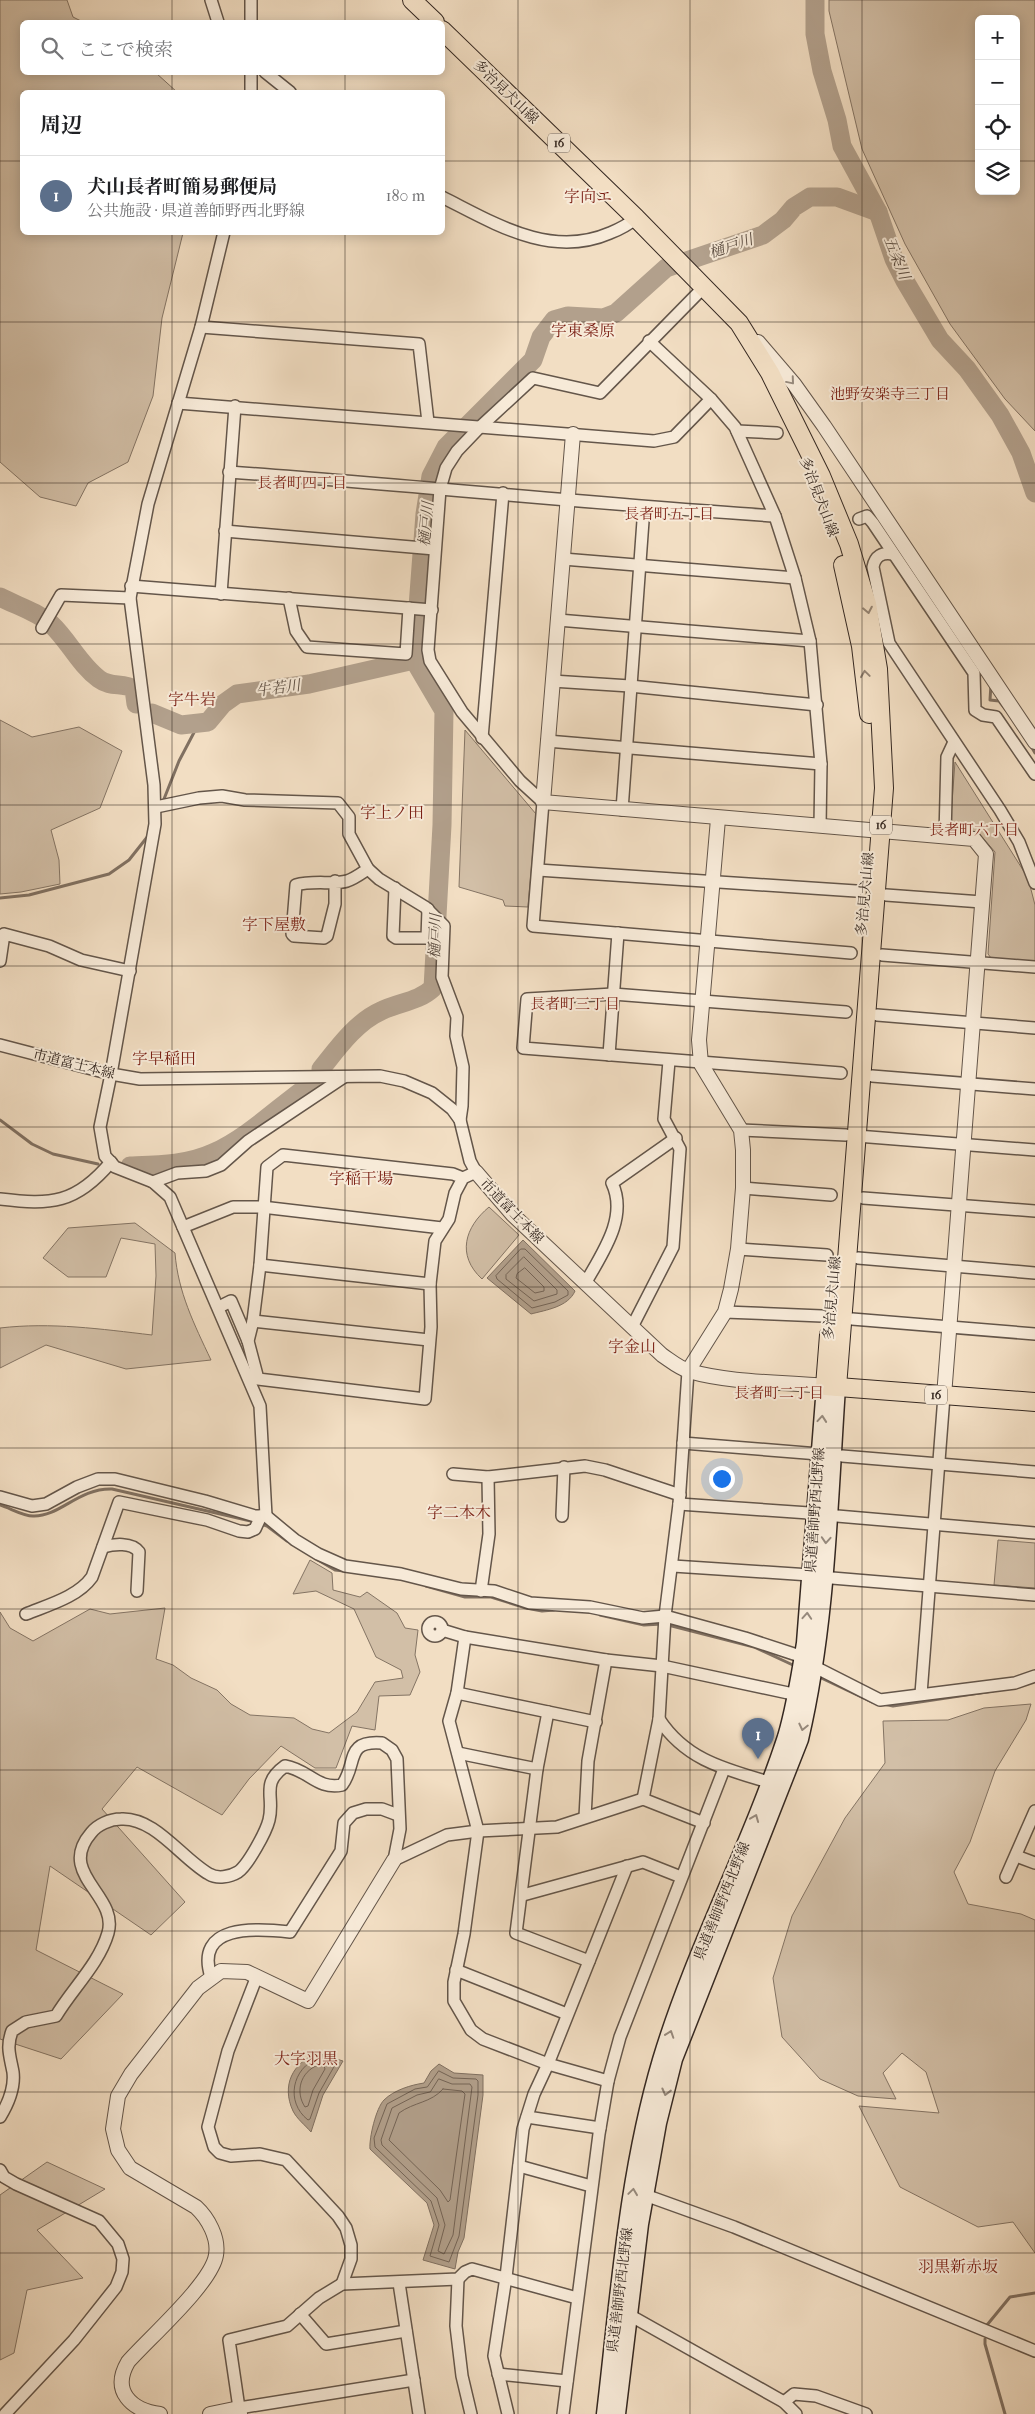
<!DOCTYPE html>
<html lang="ja">
<meta charset="utf-8">
<style>
body{margin:0;font-family:"IM FELL French Canon","Noto Serif JP",serif;background:#f2f2f2;color:#202124}
.controls{position:absolute;right:15px;top:15px;display:grid;overflow:hidden;border-radius:8px;box-shadow:0 2px 12px #0003}
.controls button{width:45px;height:45px;display:grid;place-items:center;padding:0;border:0;border-bottom:1px solid #e0e0e0;background:#fff;color:#202124;font:25px sans-serif}
.you{position:absolute;left:721px;top:1478px;width:18px;height:18px;margin:-12px;border:4px solid #fff;border-radius:50%;background:#1a73e8;box-shadow:0 0 0 8px #1a73e833}
.badge{display:grid;place-items:center;width:32px;height:32px;border-radius:50%;background:#111827;color:#fff;font-size:16px;font-weight:700}
.pin{position:absolute;translate:-50% -41px;filter:drop-shadow(0 1px 2px #0008)}
.pin::after{content:'';position:absolute;top:26px;width:18px;height:15px;background:inherit;clip-path:polygon(0 0,100% 0,50% 100%)}
.list{margin:0;padding:0;list-style:none}
h2{display:flex;justify-content:space-between;align-items:center;height:65px;margin:0;padding:0 20px;font-size:21px}
h2 small{font-size:16px;font-weight:400;color:#757577}
.list li{display:grid;grid-template-columns:32px 1fr auto;gap:15px;align-items:center;box-sizing:border-box;height:80px;padding:0 20px;border-top:1px solid #e0e0e0}
.list b{display:block;font-size:19px;white-space:nowrap}
.list p{margin:0;font-size:16px;white-space:nowrap;color:#757577}
.list em{font-size:16px;font-style:normal;color:#757577}
.icon{flex:none;width:28px;height:28px;fill:none;stroke:currentColor;stroke-width:2;stroke-linecap:round;stroke-linejoin:round}
.map{position:relative;flex:none;width:1035px;height:2414px;overflow:hidden}
.search{position:absolute;background:#fff;box-shadow:0 2px 12px #0003;left:20px;top:20px;width:425px;height:55px;display:flex;align-items:center;gap:12px;box-sizing:border-box;padding:0 18px;border-radius:8px;color:#757577;font-size:19px}
.panel{position:absolute;background:#fff;box-shadow:0 2px 12px #0003;left:20px;top:90px;width:425px;height:145px;border-radius:8px}
.map>svg:first-child{display:block}
</style>
<div class="map">
<svg width="1035" height="2414" viewBox="0 0 1035 2414">
<rect width="100%" height="100%" fill="#f2dec3"/>
<filter id="stains"><feTurbulence type="fractalNoise" baseFrequency=".004" numOctaves="4"/><feColorMatrix values="0 0 0 0 .2 0 0 0 0 .09 0 0 0 0 .02 0 0 0 .5 -.17"/></filter>
<radialGradient id="worn" r=".72"><stop offset=".6" stop-color="#630" stop-opacity="0"/><stop offset="1" stop-color="#630" stop-opacity=".3"/></radialGradient>
<!-- green -->
<g fill="#d2bfa7" stroke="#847464" fill-rule="evenodd">
<polygon points="0,0 67,0 73,17 83,22 22,22 22,72 156,73 177,92 22,92 22,232 183,233 162,318 153,396 128,462 88,483 76,506 40,497 0,462"/>
<path d="M829,0H1035V431L1005,399L950,324L905,244L862,149L829,11ZM979,19H1016V191H979Z"/>
<polygon points="0,720 32,737 79,727 122,751 100,808 51,830 59,860 60,884 21,892 0,894"/>
<polygon points="465,730 536,814 528,907 505,906 503,900 459,887"/>
<polygon points="955,762 1028,878 1035,905 1035,962 991,958 988,954 995,852 978,832 950,829"/>
<path d="M489,1207L519,1235L482,1279C456,1255 465,1227 489,1207Z"/>
<path d="M135,1223L175,1253C178,1292 194,1324 211,1360L126,1369L46,1345L0,1368V1328C51,1322 101,1329 152,1335L156,1276L155,1244L121,1238L106,1277H68L43,1258L68,1228Z"/>
<polygon points="998,1540 1035,1543 1035,1588 994,1585"/>
<polygon points="310,1560 332,1573 333,1590 360,1597 367,1592 397,1613 405,1628 418,1630 415,1655 420,1672 410,1695 379,1696 375,1730 352,1726 336,1768 315,1768 281,1746 249,1779 222,1815 137,1767 102,1809 185,1902 151,1935 50,1866 36,1950 123,1994 61,2059 0,2039 0,1612 10,1628 33,1641 90,1609 110,1614 165,1608 156,1659 173,1665 191,1678 217,1690 231,1704 250,1715 294,1718 312,1729 329,1733 357,1712 375,1682 403,1678 401,1670 376,1657 354,1609 316,1591 293,1594"/>
<polygon points="1031,1704 1026,1720 995,1771 970,1842 954,1872 968,1904 1021,1914 1035,1920 1035,2253 1013,2222 978,2227 900,2187 859,2106 939,2113 926,2072 902,2053 883,2073 896,2099 858,2096 820,2079 782,2037 773,1978 792,1916 845,1818 885,1763 883,1721 948,1720 984,1708"/>
<polygon points="47,2162 105,2189 37,2230 83,2278 27,2290 14,2353 0,2360 0,2195"/>
</g>
<!-- water -->
<g fill="#b2a08c" stroke="#807061">
<path d="M523,1240L575,1291C568,1307 546,1310 531,1314L487,1278Z"/>
<path d="M317,2053L343,2061L323,2095L311,2132C305,2125 297,2119 293,2111C281,2085 293,2063 317,2053Z"/>
<path d="M439,2064L454,2073L483,2075V2095L464,2238L458,2252L455,2269L423,2260L434,2225L427,2203L370,2149C369,2138 376,2108 384,2100C394,2090 411,2085 424,2083L431,2071Z"/>
</g>
<g fill="none" stroke-linecap="round" stroke-linejoin="round">
<!-- shore -->
<g stroke="#746456" stroke-width="1">
<polygon points="521,1249 525,1249 568,1291 568,1295 555,1302 532,1308 497,1279 496,1276"/>
<polygon points="524,1257 557,1290 557,1294 534,1301 506,1279 506,1275"/>
<polygon points="525,1268 544,1287 544,1291 535,1293 516,1278 517,1274"/>
<path d="M318,2058L329,2061L335,2065L319,2093L310,2119L308,2120C285,2102 292,2068 318,2058Z"/>
<path d="M318,2065L324,2066L325,2069L313,2090L308,2106L305,2107C295,2092 300,2072 318,2065Z"/>
<polygon points="439,2071 453,2078 476,2079 478,2081 478,2095 459,2236 449,2262 430,2256 439,2225 431,2201 375,2147 374,2138 387,2104 415,2089 427,2087"/>
<polygon points="439,2079 452,2084 470,2084 472,2087 453,2235 444,2254 438,2251 445,2225 437,2198 382,2145 381,2140 392,2108 417,2095 430,2092"/>
<path d="M443,2089L462,2091L465,2094L450,2200L448,2202L440,2190L389,2140L399,2113C414,2102 431,2103 443,2089Z"/>
</g>
<!-- stream -->
<g stroke="#807061" stroke-width="3">
<polyline points="991,684 990,700 999,701 1006,710"/>
<polyline points="1031,746 1035,753"/>
<polyline points="164,799 179,761 199,723"/>
<polyline points="0,898 29,895 109,874 129,860 148,836"/>
<polyline points="0,1120 32,1144 53,1154 98,1164"/>
<path d="M0,1505C10,1508 23,1516 33,1516C60,1517 78,1488 112,1489L255,1522"/>
<polyline points="261,1524 267,1526 287,1541"/>
<polyline points="318,1560 335,1570 344,1571"/>
<polyline points="426,1586 465,1597 491,1597 526,1608 542,1611 554,1610"/>
<polyline points="600,1615 644,1625 662,1624"/>
<polyline points="668,1625 754,1647 795,1666"/>
<polyline points="817,1676 872,1702"/>
<polyline points="883,1704 893,1706 993,1691"/>
<polyline points="987,2325 1010,2297 1035,2293"/>
<polyline points="985,2339 985,2344 1005,2414"/>
</g>
<!-- river -->
<g stroke="#b2a08c" stroke-width="19">
<polyline points="815,0 815,34 822,71 837,120 842,146 878,212 894,259 905,281 940,340 967,369 1000,415 1021,453 1035,493"/>
<path d="M0,597C17,606 36,611 51,624C69,641 79,664 99,679C111,688 123,682 134,689L136,704"/>
<polyline points="152,713 181,725 208,722 223,704 237,694 309,684 414,660"/>
<path d="M321,1069C337,1049 356,1022 381,1011C399,1002 418,1002 433,988L442,825L444,711L414,660L425,514L431,476L446,447L533,360L541,337L554,320L568,316L603,318L616,313L666,268L763,235L783,220L794,207L810,197H837L878,212"/>
<path d="M130,1166C158,1165 187,1165 213,1153C249,1137 279,1106 311,1084"/>
</g>
<!-- minor casing -->
<g stroke="#64564a" stroke-width="14">
<g id="minor">
<polyline points="211,0 218,22"/>
<polyline points="251,22 251,0"/>
<polyline points="251,72 251,92"/>
<polyline points="265,72 290,92"/>
<path d="M442,197C494,223 550,259 610,233C620,229 628,225 636,218"/>
<polyline points="224,232 201,327 148,504 130,598 154,785 155,824 111,1074 100,1127 105,1156 115,1167 153,1182 170,1197 260,1406 266,1516"/>
<polyline points="704,287 600,393 533,378 479,428 457,451 446,468 440,489 428,650 430,661 462,712 520,781 543,802 533,926 851,953"/>
<polyline points="201,327 419,344 428,422"/>
<polyline points="649,341 711,399 735,427 775,516 795,578 810,641 821,764 820,826"/>
<polyline points="178,403 654,441 674,437 711,399"/>
<polyline points="737,431 777,433"/>
<path d="M229,472C411,485 593,504 775,516"/>
<polyline points="859,519 867,516 873,523 974,673 975,710 983,715 996,717 1035,774"/>
<polyline points="225,531 435,549"/>
<path d="M893,554C882,552 875,556 873,567L889,643L1000,810L1019,842L1035,883"/>
<polyline points="563,559 795,578"/>
<polyline points="131,586 432,610"/>
<polyline points="221,594 235,406"/>
<polyline points="289,598 296,631 307,647 406,654 409,608"/>
<polyline points="558,620 810,641"/>
<polyline points="42,628 61,595 130,598"/>
<polyline points="552,681 630,686 817,705"/>
<polyline points="482,738 503,493"/>
<polyline points="547,741 821,764"/>
<polyline points="156,807 199,798 222,796 245,800 338,803 349,817 349,834 368,869 379,879 425,907 444,926 442,977 457,1017 456,1036 463,1067 462,1106 460,1120"/>
<polyline points="622,810 644,507"/>
<polyline points="945,836 947,757 954,742"/>
<polyline points="538,870 856,891"/>
<path d="M335,881V904L327,936L324,938L294,936L292,934L296,885C312,880 335,885 347,881C354,879 362,873 368,869"/>
<polyline points="395,888 393,936 396,938 427,938 428,909"/>
<polyline points="886,895 982,902"/>
<polyline points="882,955 1035,967"/>
<polyline points="0,961 4,934 49,946 81,960 130,971"/>
<polyline points="877,1015 1035,1028"/>
<polyline points="0,1045 111,1074 140,1079 380,1076 404,1081 432,1093 452,1109 460,1120 470,1161 476,1172 463,1178 453,1174 283,1155 267,1167 260,1265 253,1321 248,1341 258,1379 425,1399 431,1327 430,1284 435,1241 449,1219 455,1193 463,1178"/>
<polyline points="609,1055 618,933"/>
<polyline points="841,1073 523,1048 527,999 613,994 846,1012"/>
<polyline points="872,1076 1035,1089"/>
<polyline points="741,1130 846,1135"/>
<polyline points="857,1136 1035,1150"/>
<polyline points="153,1182 177,1173 206,1171 221,1165 248,1141 344,1077"/>
<polyline points="743,1188 831,1195"/>
<polyline points="863,1198 1035,1211"/>
<path d="M0,1199C51,1205 76,1204 111,1162"/>
<polyline points="183,1227 233,1207 262,1207 442,1228"/>
<polyline points="738,1249 827,1255"/>
<polyline points="858,1258 1035,1273"/>
<polyline points="260,1265 430,1284"/>
<path d="M586,1282C603,1252 628,1217 612,1183L676,1138"/>
<polyline points="219,1307 231,1301 248,1341"/>
<polyline points="725,1312 822,1316"/>
<polyline points="852,1319 1035,1334"/>
<polyline points="253,1321 429,1340"/>
<polyline points="632,1327 673,1247 680,1149 664,1119 669,1061"/>
<polyline points="683,1443 819,1454"/>
<polyline points="842,1456 1035,1472"/>
<polyline points="453,1474 488,1477 585,1466 605,1470 680,1495"/>
<polyline points="0,1497 32,1506 46,1504 77,1487 98,1479 115,1479 205,1501 255,1516 266,1516 295,1540 318,1554 345,1566 401,1574 461,1589 494,1591 530,1603 590,1607 643,1618 665,1616 745,1638 803,1657"/>
<polyline points="679,1504 809,1513"/>
<polyline points="562,1516 564,1467"/>
<polyline points="837,1516 1035,1533"/>
<path d="M103,1547C114,1544 132,1542 139,1552L137,1591"/>
<polyline points="673,1566 810,1575"/>
<polyline points="832,1578 1035,1595"/>
<polyline points="481,1591 489,1534 488,1477"/>
<path d="M26,1614C48,1605 78,1597 92,1577L119,1502L207,1520L239,1531L248,1532L255,1529L261,1516"/>
<circle cx="435" cy="1629" r="7"/>
<polyline points="442,1630 465,1637"/>
<polyline points="815,1667 880,1700 1015,1683 1035,1676"/>
<polyline points="457,1693 596,1722"/>
<polyline points="921,1694 944,1396"/>
<polyline points="548,1712 537,1769 516,1933 589,1961"/>
<path d="M659,1719C687,1762 729,1770 775,1784"/>
<polyline points="458,1753 537,1769"/>
<polyline points="643,1799 659,1719 665,1616 679,1504 688,1371"/>
<polyline points="585,1817 588,1761 606,1660"/>
<polyline points="1016,1856 1035,1863"/>
<polyline points="394,1860 447,1835 478,1831 557,1827 643,1799 704,1823"/>
<polyline points="1006,1877 1035,1811"/>
<polyline points="523,1895 643,1862 681,1877"/>
<polyline points="456,1970 567,2014"/>
<polyline points="257,1976 228,2051 208,2127 214,2147 220,2153 231,2156 260,2154 286,2160 338,2216 346,2228 351,2245 351,2259 342,2284"/>
<path d="M211,1977C194,1924 255,1928 290,1932L341,1851L344,1823L353,1813L366,1809H382L398,1815"/>
<polyline points="608,2081 548,2064 483,2039 471,2030 454,2001 454,1982 464,1934 478,1831 449,1721 457,1693 465,1637 606,1660 662,1666 793,1694"/>
<path d="M0,2117C8,2104 15,2088 13,2072C10,2056 6,2047 12,2031L26,2022L56,2016C72,1989 99,1964 108,1933C119,1895 56,1874 91,1833C97,1825 110,1819 121,1819C155,1817 182,1859 209,1874C217,1879 230,1877 238,1872C248,1865 266,1832 269,1820C275,1796 260,1784 285,1766C309,1770 317,1790 342,1785C358,1764 344,1740 382,1743L392,1750L397,1759L400,1829L394,1860"/>
<polyline points="527,2117 600,2128"/>
<polyline points="519,2166 591,2186"/>
<polyline points="0,2170 4,2177 16,2184 99,2221 118,2244 123,2259 122,2272 116,2287 74,2340 5,2414"/>
<polyline points="645,2195 734,2227 1035,2351"/>
<polyline points="458,2279 456,2326 462,2376 471,2414"/>
<polyline points="399,2283 419,2414"/>
<polyline points="624,2312 784,2402 796,2414"/>
<polyline points="300,2314 326,2344 406,2331"/>
<polyline points="498,2374 567,2381"/>
<polyline points="414,2380 239,2408 229,2340 287,2326 319,2298 342,2284 458,2279 465,2272 472,2269 577,2298"/>
<polyline points="784,2402 794,2394 816,2396 866,2414"/>
<polyline points="508,2414 494,2356 506,2277 523,2129 534,2094 548,2064 627,1866"/>
<polyline points="563,2414 599,2134 608,2081 620,2037 724,1769"/>
</g>
</g>
<!-- tertiary casing -->
<g stroke="#64564a" stroke-width="16">
<g id="tertiary">
<polyline points="758,342 794,384 824,426 1035,742"/>
<polyline points="573,434 543,802 974,839 986,854 944,1396"/>
<path d="M476,1172L513,1215L662,1355C671,1361 679,1368 689,1371C730,1383 782,1382 825,1386"/>
<polyline points="688,1371 725,1312 731,1289 738,1249 743,1188 743,1150 741,1130 701,1064 699,1040 718,819"/>
<path d="M160,2414C131,2410 111,2391 128,2362C148,2339 212,2283 216,2255C219,2238 208,2218 196,2207L130,2168L118,2150L113,2129L118,2096L131,2074L198,1988L221,1971L247,1972L308,2001L394,1860"/>
<polyline points="210,2414 239,2408 240,2414"/>
</g>
</g>
<!-- secondary casing -->
<g stroke="#352821" stroke-width="19">
<g id="secondary">
<path d="M605,2414C619,2296 627,2175 661,2060C694,1950 750,1847 786,1737C795,1707 800,1674 805,1643L825,1386"/>
<path d="M617,2414L640,2224L658,2123L674,2059L800,1739C827,1624 829,1505 837,1387"/>
</g>
</g>
<!-- primary casing -->
<g stroke="#352821" stroke-width="20">
<g id="primary">
<polyline points="412,0 435,22"/>
<polyline points="442,30 636,218 739,323 770,373 821,476 849,544 867,604 878,669 884,788 837,1387"/>
<polyline points="843,565 861,646 869,714"/>
<polyline points="829,1335 825,1386 1035,1402"/>
</g>
</g>
<!-- minor -->
<use href="#minor" stroke="#f7ead8" stroke-width="11"/>
<!-- tertiary -->
<use href="#tertiary" stroke="#f7ead8" stroke-width="14"/>
<!-- secondary -->
<use href="#secondary" stroke="#f7ead8" stroke-width="16"/>
<!-- primary -->
<use href="#primary" stroke="#f2dec3" stroke-width="18"/>
</g>
<!-- one-way arrows -->
<defs><path id="oneway-chevron" d="M-2-3.5L2.5 0L-2 3.5" fill="none" stroke-width="1.6" stroke-linecap="round" stroke-linejoin="round" transform="scale(1.25)"/></defs>
<g stroke="#96897c">
<use href="#oneway-chevron" transform="translate(791 381) rotate(50)"/>
<use href="#oneway-chevron" transform="translate(822 1419) rotate(-85)"/>
<use href="#oneway-chevron" transform="translate(826 1540) rotate(94)"/>
<use href="#oneway-chevron" transform="translate(807 1616) rotate(-86)"/>
<use href="#oneway-chevron" transform="translate(803 1727) rotate(103)"/>
<use href="#oneway-chevron" transform="translate(755 1818) rotate(-68)"/>
<use href="#oneway-chevron" transform="translate(670 2034) rotate(-71)"/>
<use href="#oneway-chevron" transform="translate(666 2092) rotate(104)"/>
<use href="#oneway-chevron" transform="translate(633 2192) rotate(-82)"/>
</g>
<g stroke="#948372">
<use href="#oneway-chevron" transform="translate(868 610) rotate(79)"/>
<use href="#oneway-chevron" transform="translate(865 674) rotate(-98)"/>
</g>
<!-- grid -->
<path fill="none" stroke="#352821" stroke-width="1" stroke-opacity="0.55" d="M172,0V22M345,0V22M518,0V2414M690,0V2414M862,0V2414M172,72V92M345,72V92M0,161H22M442,161H979M1016,161H1035M172,232V2414M345,232V2414M0,322H1035M0,483H1035M0,644H1035M0,805H1035M0,966H1035M0,1127H1035M0,1287H1035M0,1448H1035M0,1609H1035M0,1770H1035M0,1931H1035M0,2092H1035M0,2253H1035"/>
<g text-anchor="middle" dominant-baseline="central" stroke-width="4" stroke-linejoin="round" paint-order="stroke">
<!-- shield labels -->
<g fill="#f7ead8" stroke="#6f6258" stroke-width="1">
<rect x="548" y="133.5" width="22" height="19" rx="4"/>
<rect x="870" y="815.5" width="22" height="19" rx="4"/>
<rect x="925" y="1385.5" width="22" height="19" rx="4"/>
</g>
<g font-size="12" font-weight="bold" fill="#352821">
<text x="559" y="143">16</text>
<text x="881" y="825">16</text>
<text x="936" y="1395">16</text>
</g>
<!-- street labels -->
<g font-size="14" fill="#352821" stroke="#f7ead8">
<text transform="translate(506 92) rotate(44)">多治見犬山線</text>
<text transform="translate(819 497) rotate(69)">多治見犬山線</text>
<text transform="translate(865 894) rotate(-85)">多治見犬山線</text>
<text transform="translate(74 1064) rotate(14)">市道富士本線</text>
<text transform="translate(512 1211) rotate(46)">市道富士本線</text>
<text transform="translate(832 1298) rotate(-85)">多治見犬山線</text>
<text transform="translate(815 1510) rotate(-86)">県道善師野西北野線</text>
<text transform="translate(722 1901) rotate(-68)">県道善師野西北野線</text>
<text transform="translate(620 2290) rotate(-83)">県道善師野西北野線</text>
</g>
<!-- water labels -->
<g font-size="15" font-style="italic" fill="#5a4c41" stroke="#f7ead8">
<text transform="translate(731 246) rotate(-19)">樋戸川</text>
<text transform="translate(897 258) rotate(68)">五条川</text>
<text transform="translate(426 524) rotate(-85)">樋戸川</text>
<text transform="translate(278 688) rotate(-8)">牛若川</text>
<text transform="translate(435 936) rotate(-88)">樋戸川</text>
</g>
<!-- neighbourhood labels -->
<g font-size="15" fill="#7a1f14" stroke="#f7ead8">
<text x="890" y="394">池野安楽寺三丁目</text>
<text x="302" y="483">長者町四丁目</text>
<text x="669" y="514">長者町五丁目</text>
<text x="974" y="830">長者町六丁目</text>
<text x="575" y="1004">長者町三丁目</text>
<text x="779" y="1393">長者町二丁目</text>
</g>
<!-- quarter labels -->
<g font-size="16" fill="#7a1f14" stroke="#f7ead8">
<text x="588" y="196">字向エ</text>
<text x="583" y="330">字東桑原</text>
<text x="192" y="699">字牛岩</text>
<text x="392" y="812">字上ノ田</text>
<text x="274" y="924">字下屋敷</text>
<text x="164" y="1058">字早稲田</text>
<text x="361" y="1178">字稲干場</text>
<text x="632" y="1346">字金山</text>
<text x="459" y="1512">字二本木</text>
<text x="306" y="2058">大字羽黒</text>
<text x="958" y="2266">羽黒新赤坂</text>
</g>
</g>
<rect width="100%" height="100%" filter="url(#stains)"/>
<rect width="100%" height="100%" fill="url(#worn)"/>
</svg>
<div class="controls">
<button>+</button>
<button>−</button>
<button><svg class="icon" aria-label="locate" viewBox="0 0 24 24"><circle cx="12" cy="12" r="6"/><path d="M12 2v4M12 18v4M2 12h4M18 12h4"/></svg></button>
<button><svg class="icon" aria-label="layers" viewBox="0 0 24 24"><path d="M12 4l9 5-9 5-9-5zM3 14l9 5 9-5"/></svg></button>
</div>
<div class="you"></div>
<div class="pin badge" style="left:758px;top:1759px;background:#5c6f8a">1</div>
<div class="search"><svg class="icon" aria-label="search" viewBox="0 0 24 24"><circle cx="10" cy="10" r="6"/><path d="M15 15l6 6"/></svg>ここで検索</div>
<section class="panel">
<h2>周辺<small></small></h2>
<ul class="list">
<li><span class="badge" style="background:#5c6f8a">1</span><div><b>犬山長者町簡易郵便局</b><p>公共施設 · 県道善師野西北野線</p></div><em>180 m</em></li>
</ul>
</section>
</div>
